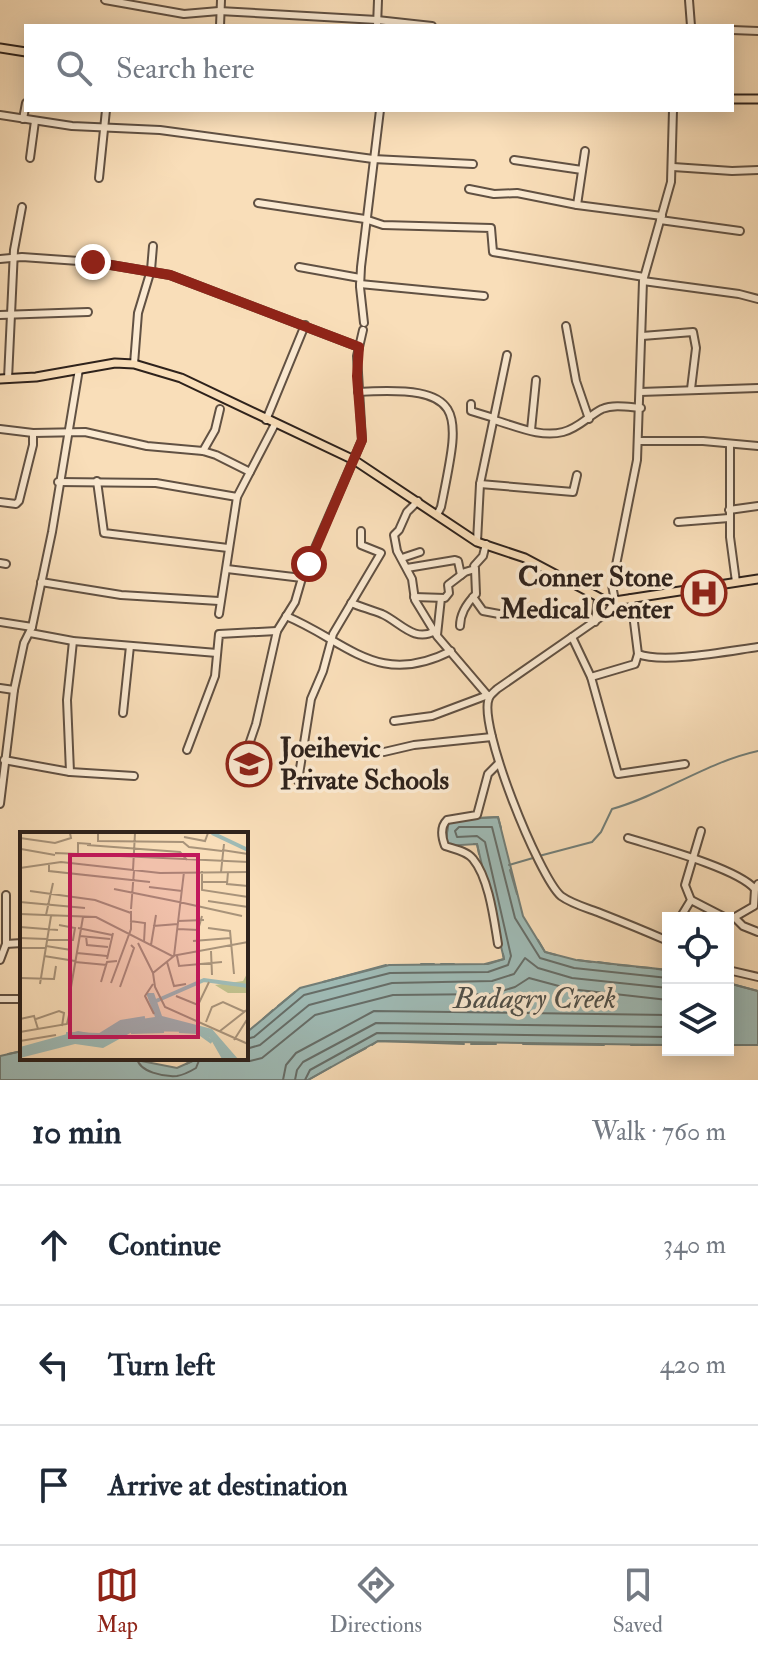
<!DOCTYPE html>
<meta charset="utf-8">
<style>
body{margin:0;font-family:"IM FELL Double Pica",serif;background:#f2f2f3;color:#1f2937}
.controls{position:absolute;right:24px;bottom:24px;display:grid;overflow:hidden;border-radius:0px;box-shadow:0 4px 20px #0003}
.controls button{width:72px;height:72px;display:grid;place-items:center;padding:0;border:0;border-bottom:2px solid #e0e1e3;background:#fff;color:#1f2937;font:40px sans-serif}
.stop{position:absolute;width:24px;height:24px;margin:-18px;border:6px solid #8f2418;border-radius:50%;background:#fff}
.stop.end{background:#8f2418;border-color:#fff;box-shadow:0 2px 8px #0008}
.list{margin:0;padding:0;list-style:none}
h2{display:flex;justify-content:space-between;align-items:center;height:104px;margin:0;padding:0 32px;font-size:34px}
h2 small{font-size:26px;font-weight:400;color:#747a83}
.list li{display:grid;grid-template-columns:52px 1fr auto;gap:24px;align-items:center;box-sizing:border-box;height:120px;padding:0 32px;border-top:2px solid #e0e1e3}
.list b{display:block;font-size:30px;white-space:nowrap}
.list em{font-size:26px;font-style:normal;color:#747a83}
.icon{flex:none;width:44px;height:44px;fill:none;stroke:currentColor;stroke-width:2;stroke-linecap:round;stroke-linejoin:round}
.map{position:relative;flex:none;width:758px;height:1080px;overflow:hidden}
.search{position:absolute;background:#fff;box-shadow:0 4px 20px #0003;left:24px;right:24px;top:24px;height:88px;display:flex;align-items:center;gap:20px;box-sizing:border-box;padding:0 28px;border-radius:0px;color:#747a83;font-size:30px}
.sheet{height:464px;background:#fff}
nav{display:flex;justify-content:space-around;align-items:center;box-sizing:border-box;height:112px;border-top:2px solid #e0e1e3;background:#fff;font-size:22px;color:#747a83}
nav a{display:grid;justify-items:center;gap:4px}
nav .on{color:#8f2418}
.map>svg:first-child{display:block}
</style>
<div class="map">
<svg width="758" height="1080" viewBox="0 0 758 1080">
<rect width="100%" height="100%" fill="#f9deb9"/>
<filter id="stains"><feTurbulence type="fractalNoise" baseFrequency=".0025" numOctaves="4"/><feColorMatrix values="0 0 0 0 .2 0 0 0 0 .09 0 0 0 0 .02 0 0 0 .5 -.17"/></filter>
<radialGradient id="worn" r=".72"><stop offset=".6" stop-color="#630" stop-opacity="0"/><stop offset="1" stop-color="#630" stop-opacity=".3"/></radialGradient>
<!-- water -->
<g fill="#9fbbb6" stroke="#727e78" stroke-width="2">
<polygon points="498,817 523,916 545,952 576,960 668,970 668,1045 378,1041 308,1080 0,1080 0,1056 22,1051 22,1058 48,1058 49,1061 57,1061 58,1058 126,1058 177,1068 199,1058 246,1058 246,1033 300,988 389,965 488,964 504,959 477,844 445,846 449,820"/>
<polygon points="728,983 758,991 758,1045 728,1045"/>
</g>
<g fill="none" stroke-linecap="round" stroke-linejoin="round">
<!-- shore -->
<g stroke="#666e69" stroke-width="2">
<polyline points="246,1039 254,1037 304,995 390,973 488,972 508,965 511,956 485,842 477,836 457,837 455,831 459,827 492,827 515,918 540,958 574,968 668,978"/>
<polyline points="246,1049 260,1045 309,1005 392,983 492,981 514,974 525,958 538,968 572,978 668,988"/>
<path d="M137,1058C139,1072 164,1077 177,1076C183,1075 191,1071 196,1068L200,1058"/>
<polyline points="235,1058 250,1061 262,1058 315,1015 393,995 492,994 515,987 529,978 570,989 668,1000"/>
<polyline points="283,1080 286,1065 296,1053 374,1011 668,1015"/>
<polyline points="295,1080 297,1070 303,1062 376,1023 668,1027"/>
<polyline points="305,1080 310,1070 377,1033 668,1037"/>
</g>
<!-- stream -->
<g stroke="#727e78" stroke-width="2">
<polyline points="476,818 498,817 501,828"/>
<polyline points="446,841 448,823"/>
<polyline points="474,844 477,844 479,854"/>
<path d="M539,856L592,842L601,832L612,809C662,795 707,762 758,751"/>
<polyline points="509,865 533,858"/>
<polyline points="510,870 517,894"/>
<polyline points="538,940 545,952 556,955"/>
<polyline points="578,960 591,962"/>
<polyline points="598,962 611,964"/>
<polyline points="421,964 434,964"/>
<polyline points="441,964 454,964"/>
<polyline points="485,964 504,959 503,954"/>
<polyline points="618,965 631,966"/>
<polyline points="637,967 651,968"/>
<polyline points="657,969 668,970"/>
<polyline points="323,982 386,965"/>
<polyline points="728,983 758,991"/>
<polyline points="278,1006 295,992"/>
<polyline points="263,1019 273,1010"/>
<polyline points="471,1044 496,1044"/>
<polyline points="523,1044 604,1045"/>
<polyline points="372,1045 378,1041 464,1044"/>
<polyline points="631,1045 668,1045"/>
<polyline points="728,1045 758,1045"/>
<polyline points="8,1054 22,1051"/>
<polyline points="126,1058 137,1060"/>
<polyline points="347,1058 366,1048"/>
<polyline points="186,1064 199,1058"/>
<polyline points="308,1080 331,1067"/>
</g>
<!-- minor casing -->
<g stroke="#615143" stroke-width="10">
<g id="minor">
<polyline points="105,0 184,14 219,11 377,20 432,26"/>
<polyline points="689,0 691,26"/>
<polyline points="220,26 221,0"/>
<polyline points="377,26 378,0"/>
<polyline points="732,30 758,31"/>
<polyline points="0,115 72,126 160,130 373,159 473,164"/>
<polyline points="23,119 26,103"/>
<polyline points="30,158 35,121"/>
<polyline points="514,160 582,170"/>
<polyline points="673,167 732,171 758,170"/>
<polyline points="99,178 106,110"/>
<polyline points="469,189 494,194 517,193 577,205 662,216"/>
<polyline points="258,203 365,219 383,225 491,228 493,252 644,277"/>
<polyline points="577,205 585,151"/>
<polyline points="660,220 740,231"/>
<polyline points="0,259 22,257 93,262 170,275 359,347"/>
<polyline points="299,267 360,278"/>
<polyline points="643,281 739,294 758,299"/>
<polyline points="360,284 484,296"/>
<polyline points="0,315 88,312"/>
<polyline points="364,323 360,287 361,267 380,110"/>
<polyline points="566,326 576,381 589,419"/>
<polyline points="642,336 693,332 696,348 691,389"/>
<polyline points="134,364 138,313 151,270 153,246"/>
<polyline points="8,379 14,250 22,207"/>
<path d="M358,392C470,385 460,412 441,507L437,515"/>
<polyline points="640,392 758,388"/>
<polyline points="471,404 471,411 494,418"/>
<polyline points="266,420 305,325"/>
<path d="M494,420C516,426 540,438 563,432C579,428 588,416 602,409C614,404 628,407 641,408"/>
<polyline points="0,429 33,433 33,445 19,501 16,504 0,502"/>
<polyline points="531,430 536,380"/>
<polyline points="33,433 85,432 147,446 203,451 216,455 250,472"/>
<polyline points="639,441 703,441 758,446"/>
<polyline points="730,445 730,537 736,582"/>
<polyline points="203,451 215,430 220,409"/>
<polyline points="97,481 104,533 228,548"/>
<polyline points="58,482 156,483 237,497"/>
<polyline points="480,484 573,492 577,475"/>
<polyline points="418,501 407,512 399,530 394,535 397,551 412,579 415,600 437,636 489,697"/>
<polyline points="729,510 758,506"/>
<polyline points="678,522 729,518"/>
<polyline points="477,542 480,484 507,355"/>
<polyline points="402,558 420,552"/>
<polyline points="0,563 6,564"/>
<polyline points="407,568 455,560 458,561 461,575"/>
<polyline points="227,569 302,578"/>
<polyline points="41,582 121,595 219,601"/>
<polyline points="414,597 445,598 449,593 448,585 465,572 475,569 474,566 483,556 486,544"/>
<polyline points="473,597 483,611 499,614 577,611"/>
<path d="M631,598L638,654C663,664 729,651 758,647"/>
<path d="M351,603C361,607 372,610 382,614C400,622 414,643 435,631"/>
<polyline points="219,614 237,497 275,424"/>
<path d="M286,616C348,642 378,688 451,651"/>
<polyline points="0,622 32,627"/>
<polyline points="595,622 598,599"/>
<path d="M460,626C460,614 468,602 476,594L475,569"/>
<polyline points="30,633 73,641 217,653"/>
<polyline points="437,635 441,598"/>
<polyline points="572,637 591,677 618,774 685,764"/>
<polyline points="591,677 635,664 638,654"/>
<polyline points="0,688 14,690"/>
<polyline points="123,713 130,646"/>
<polyline points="394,721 432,716 488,695"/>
<polyline points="187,750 215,676 219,634 277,631"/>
<polyline points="384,752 414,745 492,737"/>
<polyline points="244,759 256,724 277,631 295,602 302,578 362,440 357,356 363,330"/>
<polyline points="4,760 70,772 134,776"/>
<polyline points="70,772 67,700 73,641"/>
<polyline points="298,781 311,699 323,671 333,634 381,553 361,545 361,531"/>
<polyline points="0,804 14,690 24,643 32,627 52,532 79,369"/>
<path d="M628,838C657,847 737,868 755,889L758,884"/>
<polyline points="691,900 726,918"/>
<polyline points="680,918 691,900 685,885 701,831"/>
<polyline points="735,918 743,926 758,932"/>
<polyline points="728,921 754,906 755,889"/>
<path d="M668,941C645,931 623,922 600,913C587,908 572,904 561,896C539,877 477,724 489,698C490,695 495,691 497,689L608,612L615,601L612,585L637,460L643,281L671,182L673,110"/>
<polyline points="6,944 22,943"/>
<path d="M498,944C494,920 489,878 473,859C467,851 454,849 445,846C442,838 440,827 447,820L477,815L488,774L499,763"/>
<polyline points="0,960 6,944 6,895"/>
<polyline points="728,970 758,977"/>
<polyline points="0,999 22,999"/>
</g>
</g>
<!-- major casing -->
<g stroke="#2e221c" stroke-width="11">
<g id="major">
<polyline points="0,48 26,52"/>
<polyline points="732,99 758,99"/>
<polyline points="0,379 36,377 115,363 134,364 181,378 354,460 477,542 525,558 604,600 615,601 758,579"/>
</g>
</g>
<!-- minor -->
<use href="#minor" stroke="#fbead2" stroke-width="6"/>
<!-- major -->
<use href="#major" stroke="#f9deb9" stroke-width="7"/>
</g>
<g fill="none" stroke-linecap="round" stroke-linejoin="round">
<!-- route -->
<polyline stroke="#8f2418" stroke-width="10" points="93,262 170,275 359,347 357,376 362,440 309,564"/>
</g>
<!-- icons -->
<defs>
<g id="hospital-ring" transform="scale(2.3)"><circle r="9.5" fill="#fbead2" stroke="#8f2418" stroke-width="1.5"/><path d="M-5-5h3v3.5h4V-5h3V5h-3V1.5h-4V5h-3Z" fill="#8f2418"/></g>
<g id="school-ring" transform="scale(2.3)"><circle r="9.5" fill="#fbead2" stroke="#8f2418" stroke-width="1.5"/><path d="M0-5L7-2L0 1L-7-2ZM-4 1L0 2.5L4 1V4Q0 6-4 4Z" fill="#8f2418"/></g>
</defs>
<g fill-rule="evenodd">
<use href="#hospital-ring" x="704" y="593"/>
<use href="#school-ring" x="249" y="764"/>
</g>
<g text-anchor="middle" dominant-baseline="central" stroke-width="7" stroke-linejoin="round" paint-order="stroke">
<!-- poi labels -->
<g font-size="28" font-weight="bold" fill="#2e221c" stroke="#fbead2" text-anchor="end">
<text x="673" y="577">Conner Stone<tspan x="673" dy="32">Medical Center</tspan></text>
<text x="280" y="748" text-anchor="start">Joeihevic<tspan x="280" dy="32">Private Schools</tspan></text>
</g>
<!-- water labels -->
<g font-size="30" font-style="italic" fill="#50504a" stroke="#fbead2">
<text x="535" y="998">Badagry Creek</text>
</g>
</g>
<!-- overview -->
<g transform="translate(20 832)">
<rect width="228" height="228" fill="#f9deb9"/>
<path d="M228,140V161H208L195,153L223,149Z" fill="#c0c08d"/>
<path d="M126,161H134L142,184L192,197L218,227H202L190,206L178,200L114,199L83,216L55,212L0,226V215L58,199L80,203L101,190L135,185Z" fill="#9fbbb6"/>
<path fill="none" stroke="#9fbbb6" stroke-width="4" d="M192,1L228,18M136,169L184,148L228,154M159,199L178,200L192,210M111,200L144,199M46,202L80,203L101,190L125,186"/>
<path fill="none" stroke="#a8937a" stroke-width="2" d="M78,1V9L163,10L169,15L202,19M164,5L185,9L188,1M0,6L35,11L51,6L50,1M67,13L160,20L167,28M1,17L35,23M202,18L228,22M35,21L58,22V11L71,12M58,22L228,30M29,31V39L130,50M0,36L41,30L140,41L228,40M113,38L115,1M182,39V58L228,65M164,40L154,124L133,141L135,155L145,175L228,212M201,40L204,12M208,40L207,52L228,54M181,50H207M129,55L162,59M94,57L159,70M10,59L75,68L111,81M188,69L228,75M0,70L65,76M159,70L222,84M111,77L114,39M0,82L76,85L152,124L228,110M26,83L33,51M110,89L125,91L124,110M158,89L184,88M133,94L158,92M0,95L38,98M58,96L92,103M188,96L210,99L214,142M158,97L178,98L182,84M60,104L90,107M66,104L67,113L88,115M0,106L53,108L55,96L39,93M173,109L211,106M118,111L133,141M131,113L136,83M26,114L51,118M0,116H25M191,119L192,143M57,121L87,124M24,124L55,129M157,124L159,134L202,130M87,127L93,101M55,130L87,133M147,130L154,154L166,152M0,146L34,147L36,134M81,150L87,130L97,129M91,151L111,97V79M20,152L31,84M133,152L125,164L134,182M100,155L114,116L111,113M50,161L63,85M156,164L178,173L189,150M0,187L14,184L18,197M16,187L39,179L44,181L42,194M186,190L192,175L203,170L225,180M200,199L228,177M0,200L47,192L51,174M214,208L228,186M0,209L36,203"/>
<path fill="#c2185b" fill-opacity="0.15" stroke="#c2185b" stroke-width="4" d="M50,23H178V205H50Z"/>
<rect width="228" height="228" fill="none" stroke="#2e221c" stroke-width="4"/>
</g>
<rect width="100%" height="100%" filter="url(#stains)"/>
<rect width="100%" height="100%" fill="url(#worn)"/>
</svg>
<div class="controls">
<button><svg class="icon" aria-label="locate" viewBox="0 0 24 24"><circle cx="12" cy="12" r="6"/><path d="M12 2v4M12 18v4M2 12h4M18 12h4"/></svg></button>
<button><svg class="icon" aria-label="layers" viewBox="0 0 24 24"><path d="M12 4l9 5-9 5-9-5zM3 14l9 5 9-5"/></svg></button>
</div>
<div class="stop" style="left:309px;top:564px"></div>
<div class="stop end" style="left:93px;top:262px"></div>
<div class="search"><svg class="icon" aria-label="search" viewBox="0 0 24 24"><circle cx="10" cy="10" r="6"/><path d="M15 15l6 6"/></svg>Search here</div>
</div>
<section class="sheet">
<h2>10 min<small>Walk · 760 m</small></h2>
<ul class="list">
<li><svg class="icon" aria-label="ahead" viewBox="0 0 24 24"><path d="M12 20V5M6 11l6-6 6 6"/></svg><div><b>Continue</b></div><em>340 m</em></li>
<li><svg class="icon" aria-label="left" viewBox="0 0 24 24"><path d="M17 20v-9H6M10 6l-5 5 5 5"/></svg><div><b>Turn left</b></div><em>420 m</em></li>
<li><svg class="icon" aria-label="arrive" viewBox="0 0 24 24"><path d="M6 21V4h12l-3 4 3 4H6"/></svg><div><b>Arrive at destination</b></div></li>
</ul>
</section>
<nav>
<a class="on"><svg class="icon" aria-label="map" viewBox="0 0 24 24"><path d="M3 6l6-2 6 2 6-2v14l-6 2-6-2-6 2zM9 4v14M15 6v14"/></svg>Map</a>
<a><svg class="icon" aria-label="directions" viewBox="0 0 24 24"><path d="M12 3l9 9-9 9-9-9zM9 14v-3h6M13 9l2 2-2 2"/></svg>Directions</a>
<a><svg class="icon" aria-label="saved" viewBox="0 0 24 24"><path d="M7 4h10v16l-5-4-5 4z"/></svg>Saved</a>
</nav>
